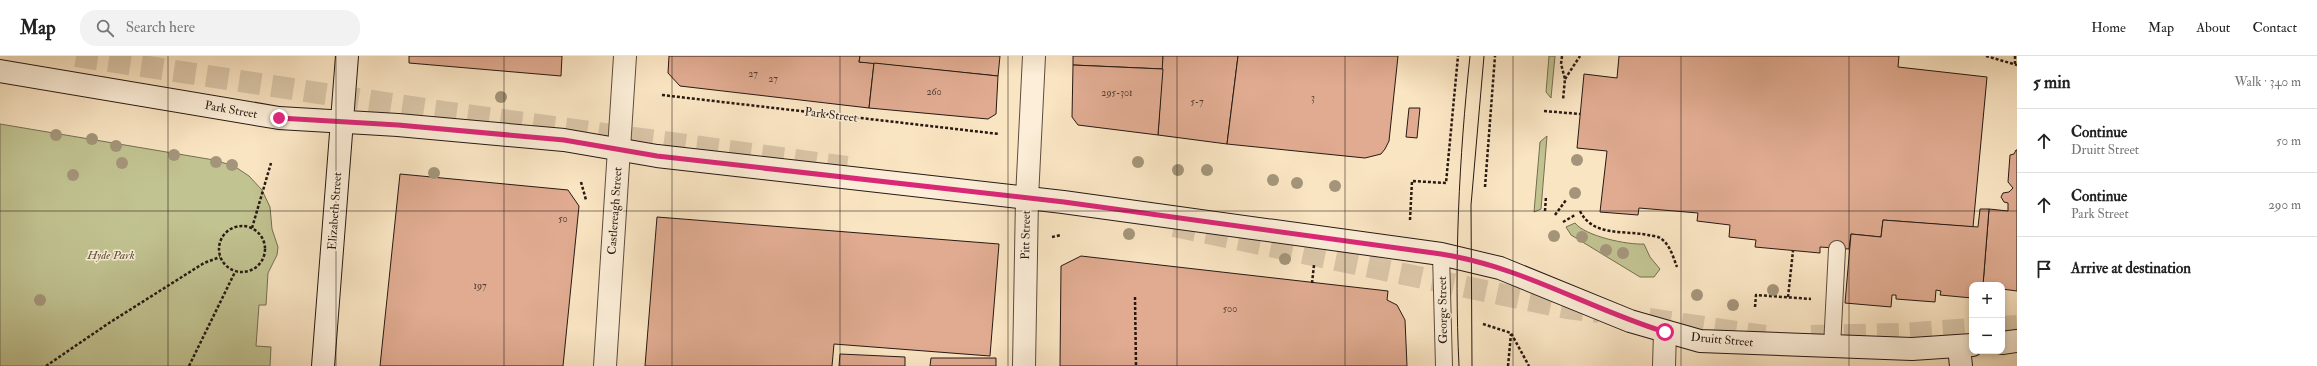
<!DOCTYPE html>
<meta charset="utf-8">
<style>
body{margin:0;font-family:"IM FELL Double Pica",serif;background:#f2f2f2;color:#222}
.controls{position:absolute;right:12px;bottom:12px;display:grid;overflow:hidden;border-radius:8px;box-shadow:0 2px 6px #0003}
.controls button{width:36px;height:36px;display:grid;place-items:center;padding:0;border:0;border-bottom:1px solid #e0e0e0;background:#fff;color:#222;font:20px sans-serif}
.stop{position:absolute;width:12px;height:12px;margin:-9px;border:3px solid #db2777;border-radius:50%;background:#fff}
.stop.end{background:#db2777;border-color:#fff;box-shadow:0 1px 4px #0008}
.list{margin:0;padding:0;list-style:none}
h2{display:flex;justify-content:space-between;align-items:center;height:52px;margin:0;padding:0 16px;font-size:17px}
h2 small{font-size:13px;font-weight:400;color:#767676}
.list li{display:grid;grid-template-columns:26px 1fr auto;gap:12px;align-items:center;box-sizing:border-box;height:64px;padding:0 16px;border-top:1px solid #e0e0e0}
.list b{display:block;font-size:15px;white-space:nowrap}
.list p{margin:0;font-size:13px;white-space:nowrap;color:#767676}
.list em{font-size:13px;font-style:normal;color:#767676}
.icon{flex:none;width:22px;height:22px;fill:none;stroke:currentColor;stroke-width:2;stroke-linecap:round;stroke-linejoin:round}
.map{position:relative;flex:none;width:2017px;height:310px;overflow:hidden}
header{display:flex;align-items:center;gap:24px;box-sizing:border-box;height:56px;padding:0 20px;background:#fff;border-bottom:1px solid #e0e0e0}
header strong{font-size:19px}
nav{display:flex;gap:22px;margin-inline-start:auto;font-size:14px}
.search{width:280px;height:36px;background:#f2f2f2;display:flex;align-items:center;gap:10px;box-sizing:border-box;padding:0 14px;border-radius:16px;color:#767676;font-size:15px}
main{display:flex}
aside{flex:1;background:#fff}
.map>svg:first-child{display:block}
</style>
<header>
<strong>Map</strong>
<div class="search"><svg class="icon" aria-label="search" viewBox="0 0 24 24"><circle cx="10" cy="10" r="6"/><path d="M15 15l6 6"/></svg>Search here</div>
<nav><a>Home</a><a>Map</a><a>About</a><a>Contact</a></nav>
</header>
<main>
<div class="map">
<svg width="2017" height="310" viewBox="0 0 2017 310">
<rect width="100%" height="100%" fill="#fae5c3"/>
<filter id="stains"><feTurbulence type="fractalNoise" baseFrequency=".005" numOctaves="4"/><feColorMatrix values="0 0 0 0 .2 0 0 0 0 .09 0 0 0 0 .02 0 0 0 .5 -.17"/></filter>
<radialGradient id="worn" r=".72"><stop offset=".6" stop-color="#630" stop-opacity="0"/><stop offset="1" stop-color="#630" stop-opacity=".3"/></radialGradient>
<!-- green -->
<g fill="#c1c391" stroke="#746e52">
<polygon points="1549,0 1555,0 1551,42 1546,36"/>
<polygon points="0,68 214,104 234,110 249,120 262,134 270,151 272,173 278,191 277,199 268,217 266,249 259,249 256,290 271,291 270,310 0,310"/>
<polygon points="1547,80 1541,153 1534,156 1540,86"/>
<path d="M1575,167C1585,180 1627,189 1644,188L1650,201L1660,213L1654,221H1640L1571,179L1566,171Z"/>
</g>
<!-- building -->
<g fill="#e0ab91" stroke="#271912">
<polygon points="409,0 562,0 561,20 409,7"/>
<polygon points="669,0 860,0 859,6 874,7 869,52 680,30 668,17"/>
<polygon points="860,0 1000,0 998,20 859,6"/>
<polygon points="1073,0 1163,0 1163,13 1073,9"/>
<polygon points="1163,0 1238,0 1227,88 1158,79"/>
<polygon points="1238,0 1398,0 1389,85 1385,93 1381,98 1365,102 1227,88"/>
<polygon points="1619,0 1899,0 1898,11 1987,21 1973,171 1883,164 1881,181 1851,178 1849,193 1820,191 1820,197 1755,191 1756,184 1729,181 1730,169 1697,165 1698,157 1639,152 1638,159 1600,156 1607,95 1577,92 1584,18 1617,22"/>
<polygon points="874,7 998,20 996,58 988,63 869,52"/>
<polygon points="1073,9 1163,13 1158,79 1078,69 1072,61"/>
<polygon points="1409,52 1420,52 1417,82 1406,81"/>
<polygon points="2016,94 2017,94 2017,235 2002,233 2002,229 1983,229 1989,153 2008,155 2008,147 2004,146 2001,141 2003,137 2009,136 2013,132 2008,126 2010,99 2014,98"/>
<polygon points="400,118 568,134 579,150 563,310 380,310"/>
<polygon points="1980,153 1989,153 1983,229 1972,229 1972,242 1940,239 1941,235 1936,234 1935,246 1896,243 1896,239 1892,239 1891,251 1845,247 1851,178 1881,181 1883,164 1978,171"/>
<polygon points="657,161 999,188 990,300 834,288 832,310 645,310"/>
<polygon points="1081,200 1388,235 1387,244 1397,249 1405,264 1407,310 1060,310 1061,210"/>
<polygon points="840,298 905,301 905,310 839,310"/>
<polygon points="931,302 996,302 996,310 930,310"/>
</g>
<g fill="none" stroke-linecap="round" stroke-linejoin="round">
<!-- highway-tunnel -->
<g stroke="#dac6a8" stroke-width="22" stroke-dasharray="22 11" stroke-linecap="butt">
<polyline points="76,0 444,56 847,111"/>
<polyline points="1174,170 1567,252 1599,256"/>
<polyline points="1649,263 1765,280"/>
<polyline points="2002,271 2017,270"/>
<polyline points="1811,280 1901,278 1972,273"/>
</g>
<!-- lane casing -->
<g stroke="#5c4c3e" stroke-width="18">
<g id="lane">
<polyline points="1441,198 1444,310"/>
<polyline points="1832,291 1837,193"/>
</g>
</g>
<!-- street casing -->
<g stroke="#5c4c3e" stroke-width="24">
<g id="street">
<polyline points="605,310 625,0"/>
<polyline points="1024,310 1027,142 1034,0"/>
<polyline points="1664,310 1665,276"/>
</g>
</g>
<!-- secondary casing -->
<g stroke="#271912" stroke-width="24">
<g id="secondary">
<polyline points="0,15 279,62 398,69 564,84 657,100 1063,146 1441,198 1500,212 1630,265 1700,285 1912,293 1972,289"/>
<polyline points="2002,287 2017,285"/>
<polyline points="1959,291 1961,310"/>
<polyline points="323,310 347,0"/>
</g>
</g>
<!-- path -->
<g stroke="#271912" stroke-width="2.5" stroke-dasharray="3 2" stroke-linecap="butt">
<polyline points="1562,0 1561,8 1565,23 1563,44"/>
<polyline points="1986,0 2017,9"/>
<polyline points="2015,8 2015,0"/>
<polyline points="1565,23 1580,0"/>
<polyline points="662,39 999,78"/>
<polyline points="1544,55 1580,58"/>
<polyline points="581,126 586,144"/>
<polyline points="1485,131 1495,0"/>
<polyline points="1545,155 1546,140"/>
<path d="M1580,155C1593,181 1623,174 1648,179C1652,180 1657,180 1660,182C1670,188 1673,201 1677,211"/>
<polyline points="1555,159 1566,144"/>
<polyline points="1410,164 1412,125 1446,127 1458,0"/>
<polyline points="1563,166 1575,159"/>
<circle cx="242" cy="193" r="23"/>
<polyline points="252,172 271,107"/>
<polyline points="1052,181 1061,179"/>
<polyline points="1312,227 1314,209"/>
<polyline points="1135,241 1136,310"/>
<polyline points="1788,241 1793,195"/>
<polyline points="1755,251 1756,239 1811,243"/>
<polyline points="1483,268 1511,277 1529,310"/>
<polyline points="46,310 109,267 204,207 220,201"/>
<polyline points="189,310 235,216"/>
<polyline points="1508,310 1511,278"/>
</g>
<!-- lane -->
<use href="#lane" stroke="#fceed8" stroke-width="16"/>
<!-- street -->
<use href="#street" stroke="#fceed8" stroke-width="22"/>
<!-- secondary -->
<use href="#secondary" stroke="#fceed8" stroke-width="22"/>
<!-- tram -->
<g stroke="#271912" stroke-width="1">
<path d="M1459,310C1454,206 1459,103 1470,0"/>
<polyline points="1472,310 1471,149 1484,0"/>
</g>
</g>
<!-- trees -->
<g fill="#a4957a">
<circle cx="501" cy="41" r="6"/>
<circle cx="56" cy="79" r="6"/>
<circle cx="92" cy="83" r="6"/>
<circle cx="116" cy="90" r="6"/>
<circle cx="174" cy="99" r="6"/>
<circle cx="1577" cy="104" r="6"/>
<circle cx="216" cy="106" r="6"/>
<circle cx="1138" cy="106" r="6"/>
<circle cx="122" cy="107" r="6"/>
<circle cx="232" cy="109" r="6"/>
<circle cx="1178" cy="114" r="6"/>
<circle cx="1207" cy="114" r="6"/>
<circle cx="434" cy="117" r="6"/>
<circle cx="73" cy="119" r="6"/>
<circle cx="1273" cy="124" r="6"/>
<circle cx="1297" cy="127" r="6"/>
<circle cx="1335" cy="130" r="6"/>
<circle cx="1575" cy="137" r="6"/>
<circle cx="1129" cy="178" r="6"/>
<circle cx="1554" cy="180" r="6"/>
<circle cx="1582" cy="181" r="6"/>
<circle cx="1606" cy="194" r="6"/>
<circle cx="1623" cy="197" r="6"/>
<circle cx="1285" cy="203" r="6"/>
<circle cx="1773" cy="234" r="6"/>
<circle cx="1697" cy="239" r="6"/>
<circle cx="40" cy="244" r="6"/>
<circle cx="1733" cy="249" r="6"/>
</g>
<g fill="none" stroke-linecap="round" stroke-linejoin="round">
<!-- route -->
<path stroke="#db2777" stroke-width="5" d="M279,62L398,69L564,84L657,100L1064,146L1441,198C1520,210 1590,253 1665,276"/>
</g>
<!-- grid -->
<path fill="none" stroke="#271912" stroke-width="1" stroke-opacity="0.55" d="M168,0V310M336,0V310M504,0V310M672,0V310M840,0V310M1008,0V310M1177,0V310M1345,0V310M1513,0V310M1681,0V310M1849,0V310M0,155H2017"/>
<g text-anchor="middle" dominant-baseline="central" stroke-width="3" stroke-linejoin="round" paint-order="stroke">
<!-- number labels -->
<g font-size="10" fill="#553e32">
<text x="753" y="18">27</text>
<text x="773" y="23">27</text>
<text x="934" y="36">260</text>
<text x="1117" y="37">295-301</text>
<text x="1313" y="42">3</text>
<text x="1197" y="46">5-7</text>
<text x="563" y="163">50</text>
<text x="480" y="230">197</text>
<text x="1230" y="253">500</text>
</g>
<!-- street labels -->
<g font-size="12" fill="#271912" stroke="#fceed8">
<text transform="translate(231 54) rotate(10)">Park Street</text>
<text transform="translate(831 59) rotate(7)">Park Street</text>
<text transform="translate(335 155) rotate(-86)">Elizabeth Street</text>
<text transform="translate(615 155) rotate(-86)">Castlereagh Street</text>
<text transform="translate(1026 179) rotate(-89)">Pitt Street</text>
<text transform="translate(1443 254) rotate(-91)">George Street</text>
<text transform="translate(1722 284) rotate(5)">Druitt Street</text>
</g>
<!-- park labels -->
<g font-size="12" font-style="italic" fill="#5d543e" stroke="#fceed8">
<text x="111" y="199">Hyde Park</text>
</g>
</g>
<rect width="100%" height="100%" filter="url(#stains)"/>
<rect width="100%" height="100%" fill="url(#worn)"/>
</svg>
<div class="controls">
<button>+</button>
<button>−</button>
</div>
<div class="stop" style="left:1665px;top:276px"></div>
<div class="stop end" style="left:279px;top:62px"></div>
</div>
<aside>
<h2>5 min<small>Walk · 340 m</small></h2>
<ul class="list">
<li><svg class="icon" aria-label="ahead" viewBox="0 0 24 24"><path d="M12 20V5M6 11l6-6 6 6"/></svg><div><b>Continue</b><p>Druitt Street</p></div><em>50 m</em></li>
<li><svg class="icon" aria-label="ahead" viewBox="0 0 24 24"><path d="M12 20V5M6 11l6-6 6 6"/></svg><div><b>Continue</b><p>Park Street</p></div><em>290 m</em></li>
<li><svg class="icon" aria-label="arrive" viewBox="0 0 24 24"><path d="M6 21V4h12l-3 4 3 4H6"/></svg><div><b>Arrive at destination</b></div></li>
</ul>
</aside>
</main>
